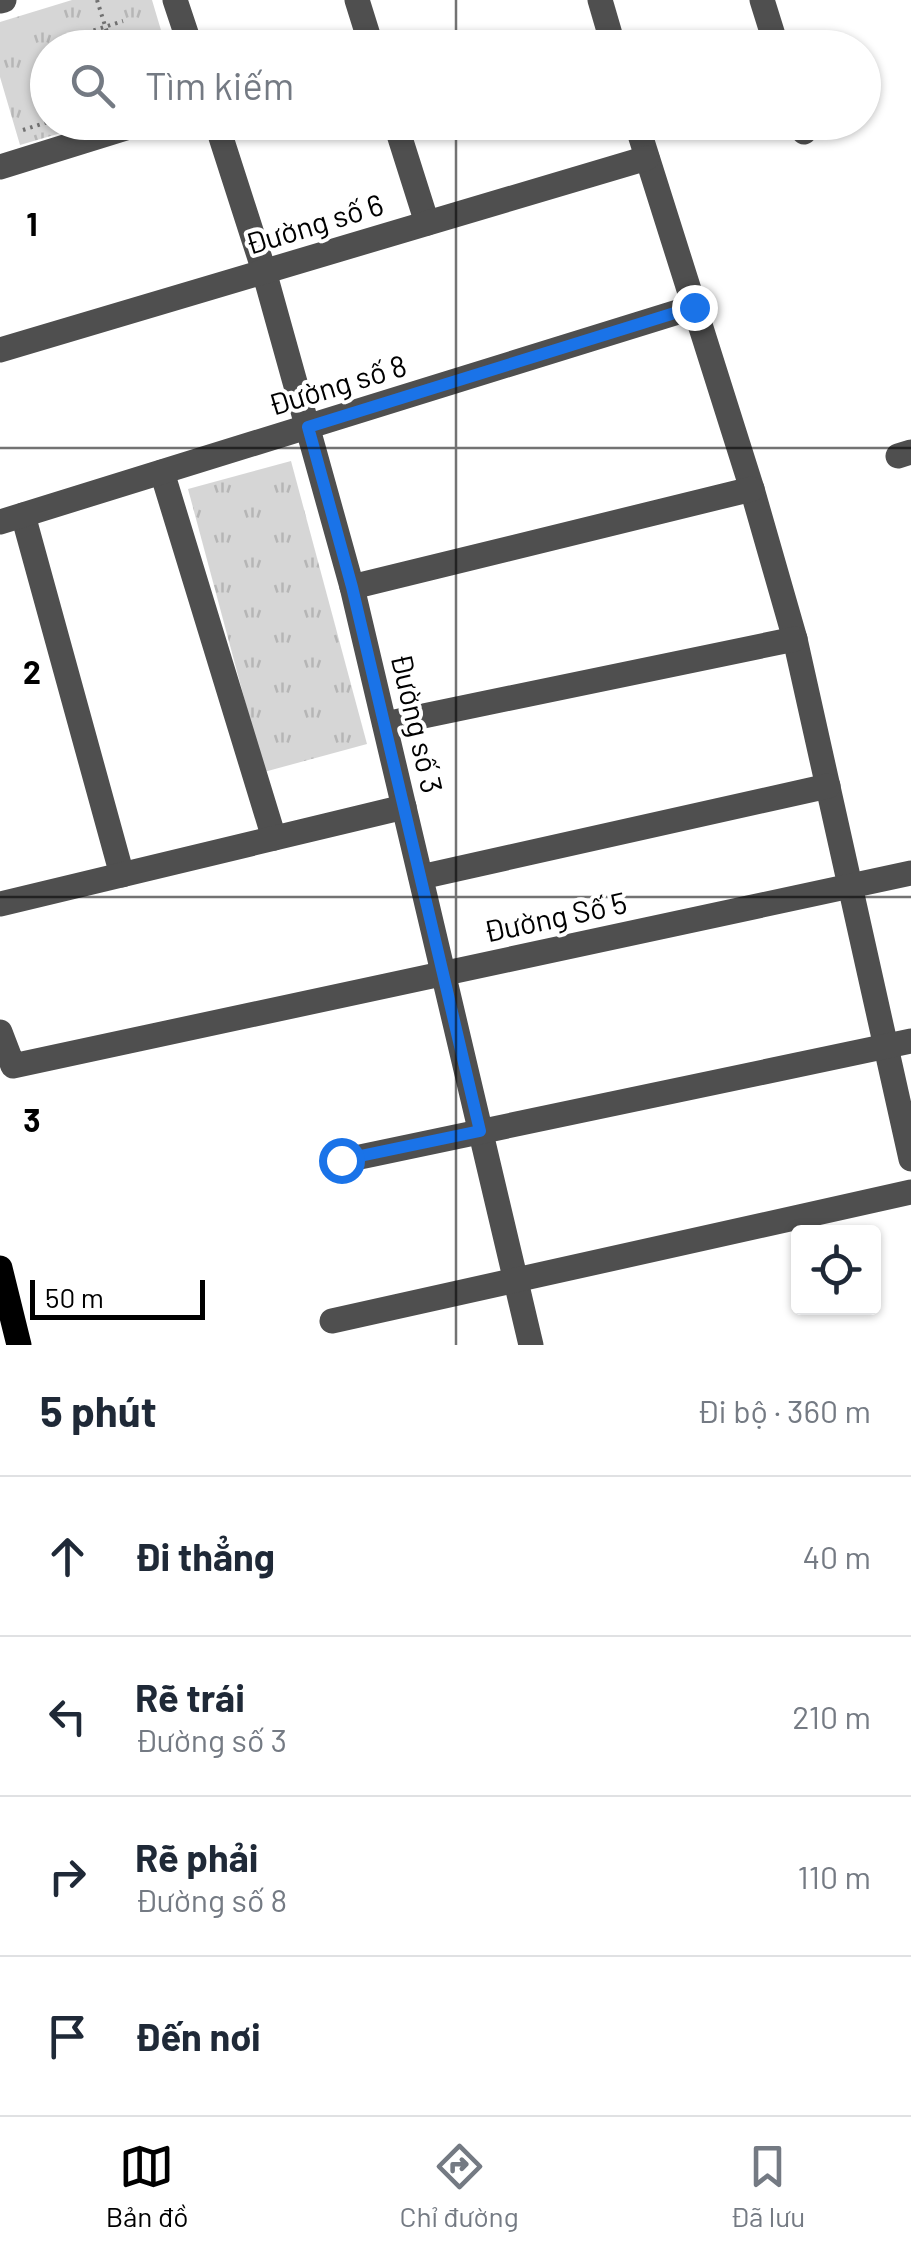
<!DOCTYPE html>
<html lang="vi">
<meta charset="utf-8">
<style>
body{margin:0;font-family:Barlow,sans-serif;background:#f6f6f7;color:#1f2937}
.controls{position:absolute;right:30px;bottom:30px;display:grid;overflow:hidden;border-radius:10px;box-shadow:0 2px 8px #0004}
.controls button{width:90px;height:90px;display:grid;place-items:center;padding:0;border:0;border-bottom:2px solid #e0e1e3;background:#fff;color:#1f2937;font:50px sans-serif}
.scale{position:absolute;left:30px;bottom:25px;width:175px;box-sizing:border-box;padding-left:10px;border:5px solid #000;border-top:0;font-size:28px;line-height:35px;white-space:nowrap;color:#000;-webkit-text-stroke:8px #fff;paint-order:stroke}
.stop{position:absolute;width:30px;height:30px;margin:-22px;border:8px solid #1a73e8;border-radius:50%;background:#fff}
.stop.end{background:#1a73e8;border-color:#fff;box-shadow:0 2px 10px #0008}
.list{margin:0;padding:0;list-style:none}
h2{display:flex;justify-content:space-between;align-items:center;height:130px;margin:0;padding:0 40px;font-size:42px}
h2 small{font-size:32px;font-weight:400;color:#747a83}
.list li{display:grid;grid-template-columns:65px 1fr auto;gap:30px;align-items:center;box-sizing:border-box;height:160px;padding:0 40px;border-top:2px solid #e0e1e3}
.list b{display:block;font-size:38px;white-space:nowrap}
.list p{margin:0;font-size:32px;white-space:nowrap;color:#747a83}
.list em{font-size:32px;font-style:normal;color:#747a83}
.icon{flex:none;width:55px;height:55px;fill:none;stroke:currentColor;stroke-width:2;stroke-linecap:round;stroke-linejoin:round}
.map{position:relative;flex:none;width:911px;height:1345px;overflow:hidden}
.search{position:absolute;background:#fff;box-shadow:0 2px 8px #0004;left:30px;right:30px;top:30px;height:110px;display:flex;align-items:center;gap:25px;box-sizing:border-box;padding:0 35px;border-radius:55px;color:#747a83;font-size:38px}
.sheet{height:770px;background:#fff}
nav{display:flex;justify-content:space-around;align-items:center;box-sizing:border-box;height:140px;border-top:2px solid #e0e1e3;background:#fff;font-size:28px;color:#747a83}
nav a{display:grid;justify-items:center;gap:5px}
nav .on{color:#000}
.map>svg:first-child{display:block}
</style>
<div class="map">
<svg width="911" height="1345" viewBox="0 0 911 1345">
<defs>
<pattern id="park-tufts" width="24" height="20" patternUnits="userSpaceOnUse" patternTransform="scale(2.5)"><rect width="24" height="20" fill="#d6d6d6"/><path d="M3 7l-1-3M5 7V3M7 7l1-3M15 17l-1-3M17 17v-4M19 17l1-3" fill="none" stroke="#b6b6b6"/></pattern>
</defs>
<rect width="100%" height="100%" fill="#fff"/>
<!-- park -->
<g fill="url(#park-tufts)">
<polygon points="72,0 152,0 166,47 48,48 48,122 95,123 20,145 0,77 0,22"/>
<polygon points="291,461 367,744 264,772 188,489"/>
</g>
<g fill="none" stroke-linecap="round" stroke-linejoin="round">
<!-- path -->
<g stroke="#717171" stroke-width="4" stroke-dasharray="2.5 5" stroke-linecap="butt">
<polyline points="97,0 112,48"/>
<polyline points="61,48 79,35 123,21"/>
<polyline points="23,130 48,122"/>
</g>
<!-- minor -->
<g stroke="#4f4f4f" stroke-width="25">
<polyline points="175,0 191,48"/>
<polyline points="357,0 372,48"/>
<polyline points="600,0 614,48"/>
<polyline points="762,0 777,48"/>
<polyline points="0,1 4,0"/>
<polyline points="216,122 264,271 352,587 531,1345"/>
<polyline points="395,122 427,223"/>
<polyline points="636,122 752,489 795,639 911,1159"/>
<polyline points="801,122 804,132"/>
<polyline points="0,167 145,122"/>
<polyline points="0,350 647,158"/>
<polyline points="898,456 911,452"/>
<polyline points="162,472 274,838"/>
<polyline points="23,515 122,875"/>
<polyline points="0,522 694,307"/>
<polyline points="352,587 752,489"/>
<polyline points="385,724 795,639"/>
<polyline points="421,877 828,786"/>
<polyline points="0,904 404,807"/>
<polyline points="0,1032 13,1066 911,873"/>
<polyline points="341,1161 911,1041"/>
<polyline points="332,1321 911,1192"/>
</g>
<!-- major -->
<polyline stroke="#000" stroke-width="25" points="0,1268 19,1345"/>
</g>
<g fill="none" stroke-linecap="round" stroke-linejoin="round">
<!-- route -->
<polyline stroke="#1a73e8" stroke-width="12" points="341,1160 480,1131 352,587 308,427 694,307"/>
</g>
<!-- grid -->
<path fill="none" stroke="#000" stroke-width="2.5" stroke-opacity="0.55" d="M456,0V48M456,122V1345M0,448H911M0,897H911"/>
<g text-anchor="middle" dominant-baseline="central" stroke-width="8" stroke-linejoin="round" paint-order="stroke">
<!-- street labels -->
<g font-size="30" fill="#000" stroke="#fff">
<text transform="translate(314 223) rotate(-17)">Đường số 6</text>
<text transform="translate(337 384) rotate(-17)">Đường số 8</text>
<text transform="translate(418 723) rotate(77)">Đường số 3</text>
<text transform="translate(555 916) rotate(-12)">Đường Số 5</text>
</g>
</g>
<g font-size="32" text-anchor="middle" font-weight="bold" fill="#000" stroke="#fff" stroke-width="8" stroke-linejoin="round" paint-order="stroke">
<text x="32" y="236">1</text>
<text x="32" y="684">2</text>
<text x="32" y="1132">3</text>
</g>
</svg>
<div class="controls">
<button><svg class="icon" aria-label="locate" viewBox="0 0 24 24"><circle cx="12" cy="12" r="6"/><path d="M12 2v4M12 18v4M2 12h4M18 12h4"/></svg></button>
</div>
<div class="scale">50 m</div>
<div class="stop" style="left:341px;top:1160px"></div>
<div class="stop end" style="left:694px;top:307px"></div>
<div class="search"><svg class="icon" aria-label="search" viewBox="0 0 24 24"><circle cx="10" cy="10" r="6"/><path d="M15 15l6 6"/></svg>Tìm kiếm</div>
</div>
<section class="sheet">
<h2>5 phút<small>Đi bộ · 360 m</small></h2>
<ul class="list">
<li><svg class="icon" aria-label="ahead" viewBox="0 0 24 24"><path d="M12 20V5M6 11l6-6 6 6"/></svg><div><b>Đi thẳng</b></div><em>40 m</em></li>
<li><svg class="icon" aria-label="left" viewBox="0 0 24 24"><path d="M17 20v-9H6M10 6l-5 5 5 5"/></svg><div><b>Rẽ trái</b><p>Đường số 3</p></div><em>210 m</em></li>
<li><svg class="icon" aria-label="right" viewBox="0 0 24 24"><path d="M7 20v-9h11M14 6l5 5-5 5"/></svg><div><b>Rẽ phải</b><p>Đường số 8</p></div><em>110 m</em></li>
<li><svg class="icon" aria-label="arrive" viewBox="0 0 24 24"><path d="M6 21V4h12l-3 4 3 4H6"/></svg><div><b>Đến nơi</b></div></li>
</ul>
</section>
<nav>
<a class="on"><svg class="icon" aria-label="map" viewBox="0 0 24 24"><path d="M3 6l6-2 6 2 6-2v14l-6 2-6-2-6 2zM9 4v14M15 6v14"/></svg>Bản đồ</a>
<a><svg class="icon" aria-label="directions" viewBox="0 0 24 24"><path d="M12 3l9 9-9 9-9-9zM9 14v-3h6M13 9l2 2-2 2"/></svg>Chỉ đường</a>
<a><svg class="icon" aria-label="saved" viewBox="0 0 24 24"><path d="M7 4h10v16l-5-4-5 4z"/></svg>Đã lưu</a>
</nav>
